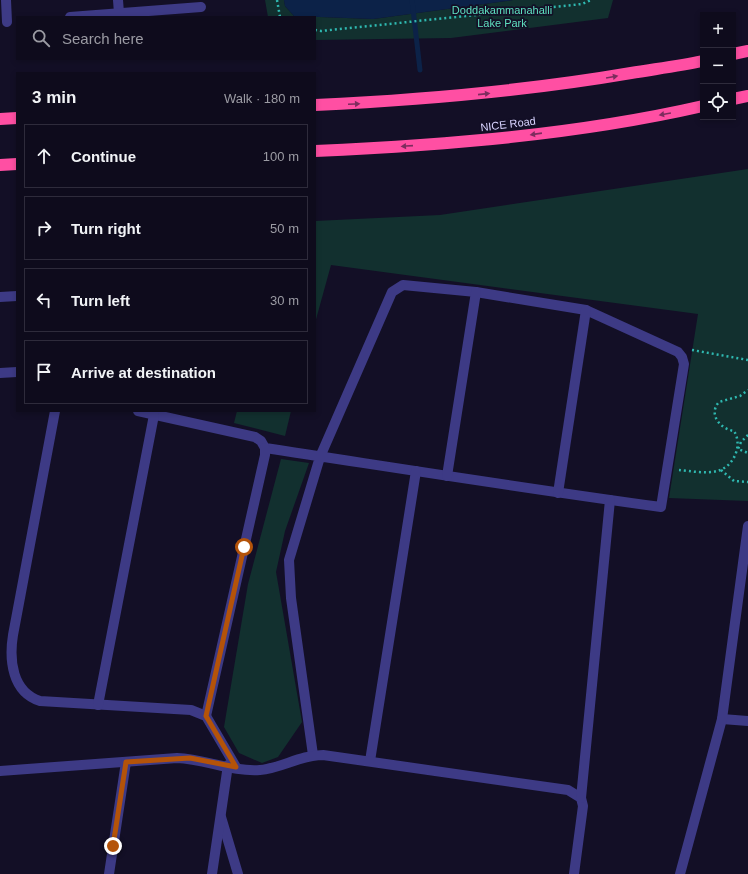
<!DOCTYPE html>
<meta charset="utf-8">
<style>
body{margin:0;font-family:Arial,sans-serif;background:#171425;color:#f1f3f6}
.controls{position:absolute;right:12px;top:12px;display:grid;overflow:hidden;border-radius:0px;box-shadow:0 2px 6px #0003}
.controls button{width:36px;height:36px;display:grid;place-items:center;padding:0;border:0;border-bottom:1px solid #2e2b3b;background:#0e0b1c;color:#f1f3f6;font:20px sans-serif}
.stop{position:absolute;width:12px;height:12px;margin:-9px;border:3px solid #b45309;border-radius:50%;background:#fff}
.stop.end{background:#b45309;border-color:#fff;box-shadow:0 1px 4px #0008}
.list{margin:0;padding:0;list-style:none}
h2{display:flex;justify-content:space-between;align-items:center;height:52px;margin:0;padding:0 16px;font-size:17px}
h2 small{font-size:13px;font-weight:400;color:#9b9ba3}
.list li{display:grid;grid-template-columns:26px 1fr auto;gap:12px;align-items:center;box-sizing:border-box;height:64px;margin:0 8px 8px;padding:0 8px;border:1px solid #2e2b3b;border-radius:0px}
.list b{display:block;font-size:15px;white-space:nowrap}
.list em{font-size:13px;font-style:normal;color:#9b9ba3}
.icon{flex:none;width:22px;height:22px;fill:none;stroke:currentColor;stroke-width:2;stroke-linecap:round;stroke-linejoin:round}
.map{position:relative;flex:none;width:748px;height:874px;overflow:hidden}
.search{position:absolute;background:#0e0b1c;box-shadow:0 2px 6px #0003;left:16px;top:16px;width:300px;height:44px;display:flex;align-items:center;gap:10px;box-sizing:border-box;padding:0 14px;border-radius:0px;color:#9b9ba3;font-size:15px}
.panel{position:absolute;background:#0e0b1c;box-shadow:0 2px 6px #0003;left:16px;top:72px;width:300px;height:340px;border-radius:0px}
.map>svg:first-child{display:block}
</style>
<div class="map">
<svg width="748" height="874" viewBox="0 0 748 874">
<rect width="100%" height="100%" fill="#130f26"/>
<!-- green -->
<g fill="#12302f">
<polygon points="265,0 284,0 285,6 294,16 373,19 513,0 613,0 608,18 451,38 315,40 315,17 268,17"/>
<polygon points="748,169 748,501 669,498 698,314 331,265 315,323 315,221 440,215"/>
<polygon points="237,411 291,411 285,436 234,423"/>
<polygon points="281,459 309,463 285,531 276,572 302,722 278,757 262,763 239,753 224,727 248,584"/>
</g>
<!-- water -->
<polygon fill="#0c2248" points="284,0 513,0 373,19 294,16 285,6"/>
<g fill="none" stroke-linecap="round" stroke-linejoin="round">
<!-- stream -->
<polyline stroke="#0c2248" stroke-width="5" points="412,0 420,70"/>
<!-- path -->
<g stroke="#2fb8b0" stroke-width="2.5" stroke-dasharray="2 3" stroke-linecap="butt">
<polyline points="277,0 280,17"/>
<polyline points="315,30 321,31 582,4 591,0"/>
<polyline points="692,350 748,360"/>
<polyline points="748,435 741,442 738,449 748,453"/>
<path d="M679,470C690,471 706,474 717,471C734,467 743,445 734,431C720,429 708,414 719,402L740,396L748,390"/>
<polyline points="721,470 734,481 748,482"/>
</g>
<!-- minor -->
<g stroke="#3d3a85" stroke-width="10">
<polyline points="6,0 7,22"/>
<polyline points="118,0 119,13"/>
<polyline points="70,17 201,7"/>
<polyline points="0,297 17,296"/>
<polyline points="0,373 17,372"/>
<path d="M55,411L13,635C9,660 12,692 40,701L191,710L206,716L236,767"/>
<path d="M138,411L255,437L261,441L265,448C397,468 529,489 661,507L684,364L682,357L678,352L586,310L476,292L403,285L392,292L320,457L289,560L291,598L313,755"/>
<polyline points="447,476 476,292"/>
<polyline points="558,493 586,310"/>
<polyline points="98,705 154,415"/>
<polyline points="206,716 265,455 265,448"/>
<polyline points="722,719 748,721"/>
<polyline points="370,761 416,471"/>
<path d="M0,771L177,758C205,759 232,772 260,770C282,768 300,755 323,755L568,790L581,798L583,806L574,874"/>
<polyline points="581,798 610,500"/>
<polyline points="221,817 238,874"/>
<polyline points="109,874 126,762"/>
<polyline points="212,874 228,765"/>
<polyline points="680,874 722,719 748,526"/>
</g>
<!-- motorway -->
<g stroke="#ff4fa3" stroke-width="12">
<polyline points="733,54 748,51"/>
<polyline points="733,99 748,96"/>
<path d="M315,105C421,100 526,91 631,73C655,69 679,66 703,61"/>
<polyline points="0,119 17,118"/>
<path d="M315,151C445,145 576,135 703,106"/>
<polyline points="0,165 17,164"/>
</g>
</g>
<!-- one-way arrows -->
<defs><path id="oneway-solid" d="M-6-.8H1V-3.2L6.5 0L1 3.2V.8H-6Z"/></defs>
<g fill="#7d2c5e">
<use href="#oneway-solid" transform="translate(612 77) rotate(-10)"/>
<use href="#oneway-solid" transform="translate(484 94) rotate(-6)"/>
<use href="#oneway-solid" transform="translate(354 104) rotate(-3)"/>
<use href="#oneway-solid" transform="translate(665 114) rotate(170)"/>
<use href="#oneway-solid" transform="translate(536 134) rotate(172)"/>
<use href="#oneway-solid" transform="translate(407 146) rotate(176)"/>
</g>
<g fill="none" stroke-linecap="round" stroke-linejoin="round">
<!-- route -->
<polyline stroke="#b45309" stroke-width="5" points="113,846 126,762 190,758 236,767 206,716 244,547"/>
</g>
<g text-anchor="middle" dominant-baseline="central" stroke-width="3.5" stroke-linejoin="round" paint-order="stroke">
<!-- park labels -->
<g font-size="11" fill="#5fe0c0" stroke="#130f26">
<text x="502" y="10">Doddakammanahalli<tspan x="502" dy="13">Lake Park</tspan></text>
</g>
<!-- street labels -->
<g font-size="11" fill="#d9d4ff" stroke="#130f26">
<text transform="translate(508 124) rotate(-7)">NICE Road</text>
</g>
</g>
</svg>
<div class="controls">
<button>+</button>
<button>−</button>
<button><svg class="icon" aria-label="locate" viewBox="0 0 24 24"><circle cx="12" cy="12" r="6"/><path d="M12 2v4M12 18v4M2 12h4M18 12h4"/></svg></button>
</div>
<div class="stop" style="left:244px;top:547px"></div>
<div class="stop end" style="left:113px;top:846px"></div>
<div class="search"><svg class="icon" aria-label="search" viewBox="0 0 24 24"><circle cx="10" cy="10" r="6"/><path d="M15 15l6 6"/></svg>Search here</div>
<section class="panel">
<h2>3 min<small>Walk · 180 m</small></h2>
<ul class="list">
<li><svg class="icon" aria-label="ahead" viewBox="0 0 24 24"><path d="M12 20V5M6 11l6-6 6 6"/></svg><div><b>Continue</b></div><em>100 m</em></li>
<li><svg class="icon" aria-label="right" viewBox="0 0 24 24"><path d="M7 20v-9h11M14 6l5 5-5 5"/></svg><div><b>Turn right</b></div><em>50 m</em></li>
<li><svg class="icon" aria-label="left" viewBox="0 0 24 24"><path d="M17 20v-9H6M10 6l-5 5 5 5"/></svg><div><b>Turn left</b></div><em>30 m</em></li>
<li><svg class="icon" aria-label="arrive" viewBox="0 0 24 24"><path d="M6 21V4h12l-3 4 3 4H6"/></svg><div><b>Arrive at destination</b></div></li>
</ul>
</section>
</div>
